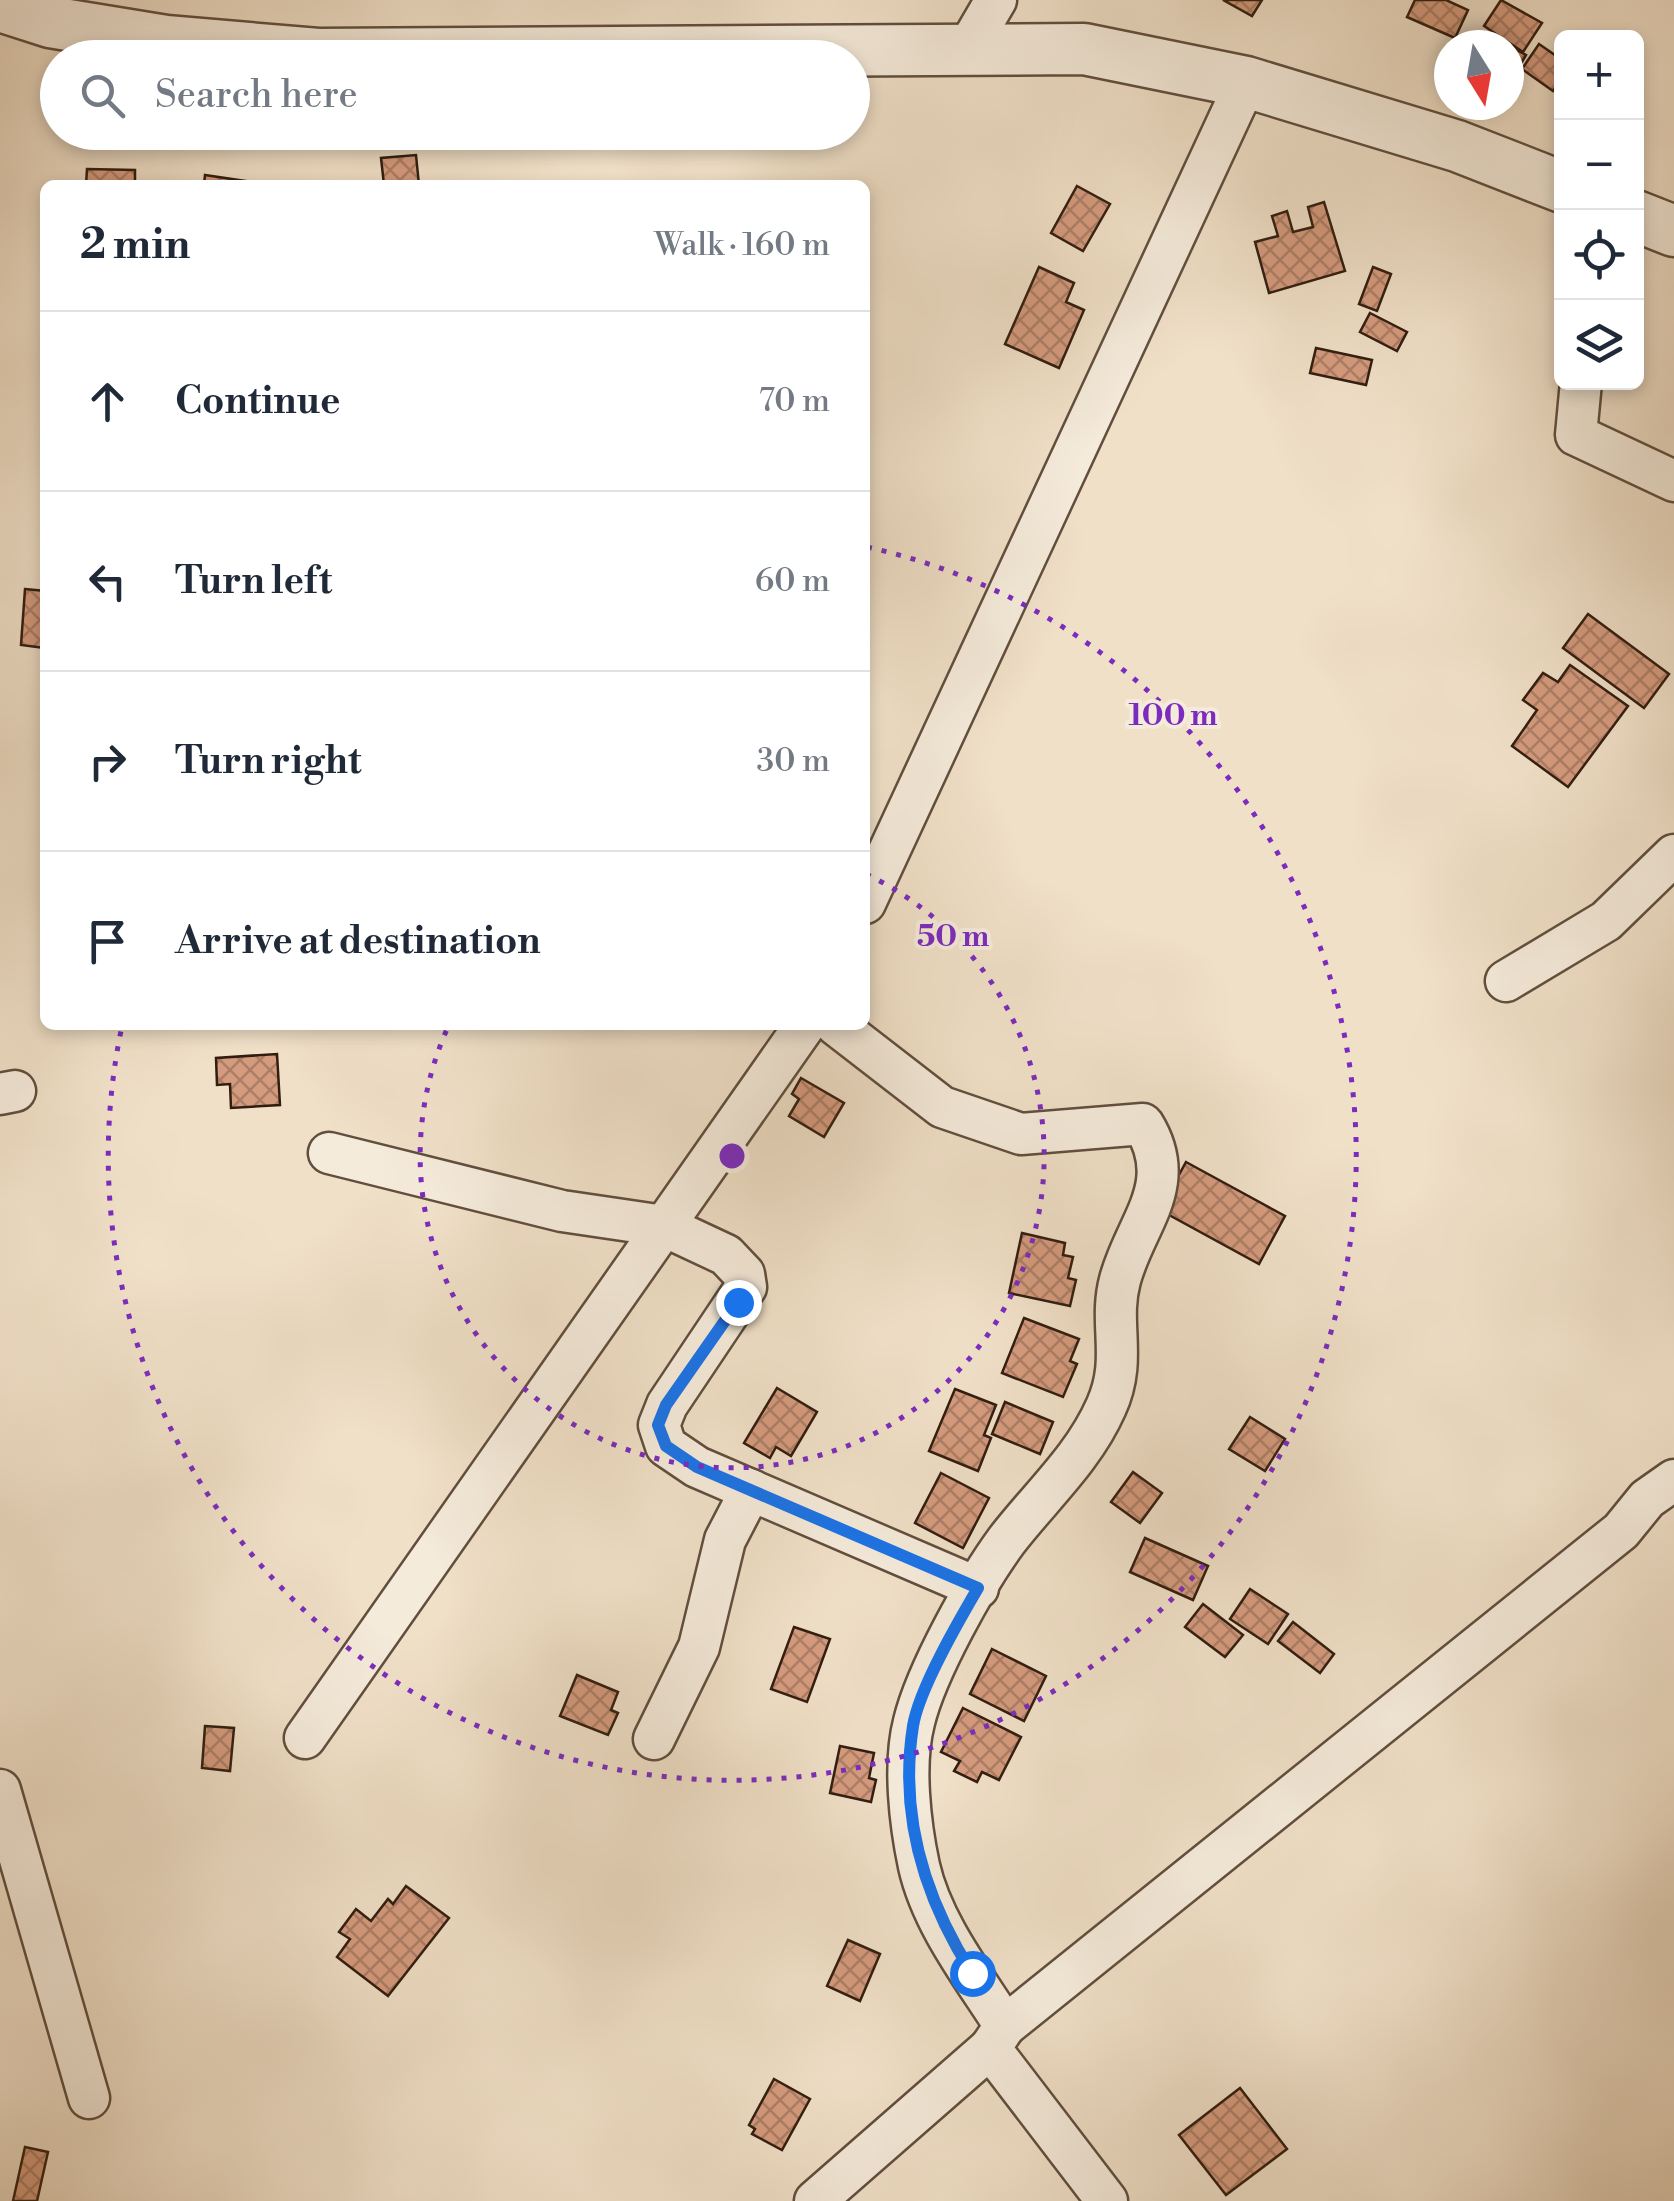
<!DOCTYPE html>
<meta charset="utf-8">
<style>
body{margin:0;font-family:"Libre Bodoni",serif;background:#f2f2f3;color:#1f2937}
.controls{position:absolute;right:30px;top:30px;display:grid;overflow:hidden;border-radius:15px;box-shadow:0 5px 15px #0003}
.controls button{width:90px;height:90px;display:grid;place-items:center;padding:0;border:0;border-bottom:2px solid #e0e1e3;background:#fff;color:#1f2937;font:50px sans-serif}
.compass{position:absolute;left:1434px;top:30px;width:90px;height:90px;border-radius:50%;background:#fff;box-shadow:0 5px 15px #0003;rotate:169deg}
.stop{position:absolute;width:30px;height:30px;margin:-22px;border:8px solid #1a73e8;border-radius:50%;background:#fff}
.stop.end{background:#1a73e8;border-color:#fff;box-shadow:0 2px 10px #0008}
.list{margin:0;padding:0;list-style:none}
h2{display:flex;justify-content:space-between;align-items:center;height:130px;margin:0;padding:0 40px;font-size:42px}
h2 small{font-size:32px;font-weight:400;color:#747a83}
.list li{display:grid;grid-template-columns:65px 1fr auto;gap:30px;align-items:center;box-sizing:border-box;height:180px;padding:0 40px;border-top:2px solid #e0e1e3}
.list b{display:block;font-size:38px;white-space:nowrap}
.list em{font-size:32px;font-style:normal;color:#747a83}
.icon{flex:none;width:55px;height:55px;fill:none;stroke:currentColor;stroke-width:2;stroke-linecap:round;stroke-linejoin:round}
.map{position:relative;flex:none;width:1674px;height:2201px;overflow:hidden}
.search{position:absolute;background:#fff;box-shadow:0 5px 15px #0003;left:40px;top:40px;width:830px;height:110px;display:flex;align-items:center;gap:25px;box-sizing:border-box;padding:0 35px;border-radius:55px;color:#747a83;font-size:38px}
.panel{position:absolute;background:#fff;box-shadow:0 5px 15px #0003;left:40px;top:180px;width:830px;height:850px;border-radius:15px}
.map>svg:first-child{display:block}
</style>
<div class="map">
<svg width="1674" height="2201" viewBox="0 0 1674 2201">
<defs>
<pattern id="building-cross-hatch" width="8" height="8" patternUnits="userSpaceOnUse" patternTransform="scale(2.5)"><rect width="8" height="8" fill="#d59b7e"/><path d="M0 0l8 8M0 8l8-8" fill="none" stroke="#ad7e66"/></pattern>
</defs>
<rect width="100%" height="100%" fill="#f0e0c8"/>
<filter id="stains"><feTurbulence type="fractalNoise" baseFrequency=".002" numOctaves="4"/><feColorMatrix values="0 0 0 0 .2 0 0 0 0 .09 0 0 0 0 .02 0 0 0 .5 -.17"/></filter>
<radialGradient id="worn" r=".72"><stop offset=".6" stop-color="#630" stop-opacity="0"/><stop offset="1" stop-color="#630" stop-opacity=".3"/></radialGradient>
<!-- building -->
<g fill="url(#building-cross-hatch)" stroke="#311d10" stroke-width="2.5">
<polygon points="1223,0 1262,0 1252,16"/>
<polygon points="1415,0 1446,0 1468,10 1455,38 1407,17"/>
<polygon points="1501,0 1542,23 1523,52 1484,26"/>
<polygon points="1539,44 1562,60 1562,78 1553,91 1522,69"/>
<polygon points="1509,46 1526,55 1509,84"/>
<polygon points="416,155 419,185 384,185 381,158"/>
<polygon points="87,169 135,170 135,185 86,185"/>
<polygon points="205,175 272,185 204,185"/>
<polygon points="1077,186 1110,204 1083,251 1051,233"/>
<polygon points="1324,202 1345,271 1269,293 1255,242 1278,236 1272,216 1287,211 1293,232 1313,227 1308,207"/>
<polygon points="1039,267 1074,283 1066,302 1084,310 1059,368 1005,344"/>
<polygon points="1373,267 1391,274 1377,311 1359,304"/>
<polygon points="1370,313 1407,332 1397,351 1360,332"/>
<polygon points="1316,348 1372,360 1366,385 1310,373"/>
<polygon points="25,589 45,591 45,648 21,645"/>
<polygon points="1588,614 1669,674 1644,708 1563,648"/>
<polygon points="1570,665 1628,706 1568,787 1512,746 1537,710 1523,700 1543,673 1558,682"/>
<polygon points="277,1054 280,1105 231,1108 230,1084 217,1085 216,1058"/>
<polygon points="801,1078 844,1103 824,1137 789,1116 799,1099 792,1094"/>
<polygon points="1186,1162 1285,1216 1259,1264 1160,1210"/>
<polygon points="1022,1233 1065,1243 1063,1255 1073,1257 1068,1278 1076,1280 1070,1306 1009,1293"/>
<polygon points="1024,1318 1079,1339 1070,1361 1077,1364 1063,1397 1002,1373"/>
<polygon points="777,1388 817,1412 791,1456 776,1447 770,1458 744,1443"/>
<polygon points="955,1389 996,1405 984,1435 991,1438 978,1471 929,1451"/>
<polygon points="1005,1402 1053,1422 1040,1454 992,1434"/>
<polygon points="1250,1417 1285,1439 1265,1471 1229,1449"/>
<polygon points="1133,1472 1162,1493 1140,1523 1111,1502"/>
<polygon points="941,1473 989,1498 963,1548 915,1523"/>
<polygon points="1145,1538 1208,1566 1193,1600 1130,1572"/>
<polygon points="1250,1589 1288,1614 1268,1644 1230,1619"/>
<polygon points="1203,1604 1243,1635 1225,1657 1185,1627"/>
<polygon points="1293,1622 1334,1654 1320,1673 1278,1641"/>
<polygon points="794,1627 830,1639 807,1702 771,1689"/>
<polygon points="992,1649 1046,1676 1024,1721 970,1694"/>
<polygon points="577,1675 618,1692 611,1710 618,1713 608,1735 560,1716"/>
<polygon points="963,1708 1021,1737 999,1780 982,1772 977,1782 954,1771 960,1761 941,1752"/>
<polygon points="205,1726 234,1728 230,1771 202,1768"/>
<polygon points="840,1746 874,1753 869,1778 876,1780 871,1802 830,1793"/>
<polygon points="406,1886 449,1918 388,1996 337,1957 350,1939 339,1932 356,1909 371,1921 388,1899 393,1904"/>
<polygon points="848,1940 880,1954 860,2001 827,1986"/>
<polygon points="774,2079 810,2099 782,2150 752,2134 755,2129 749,2125"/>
<polygon points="1240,2088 1287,2149 1226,2195 1179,2135"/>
<polygon points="25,2147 48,2152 37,2201 13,2201"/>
</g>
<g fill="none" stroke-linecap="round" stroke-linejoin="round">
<!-- minor casing -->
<g stroke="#614e3e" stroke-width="45">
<g id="minor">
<polyline points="968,48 996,0"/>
<polyline points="1581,382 1576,435 1674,481"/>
<polyline points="865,903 1246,82"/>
<polyline points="1506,981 1606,921 1674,855"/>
<path d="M836,1025L942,1107L1021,1134L1143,1124C1181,1185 1135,1223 1120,1280C1108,1324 1128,1359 1106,1407C1083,1459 1041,1496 1007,1540C976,1582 926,1672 914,1722C903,1764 910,1824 919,1866C932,1924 974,1977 1005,2026L990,2048L1107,2201"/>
<polyline points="0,1094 15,1091"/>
<polyline points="329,1153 562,1211 664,1226 726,1255 744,1274 746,1287 667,1405 659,1425 666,1446 697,1467 978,1588"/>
<polyline points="305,1738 805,1025"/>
<polyline points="654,1739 699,1647 725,1540 751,1490"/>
<polyline points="0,1790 89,2098"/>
<polyline points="1005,2026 1621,1531 1647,1499 1674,1480"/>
<polyline points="815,2201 990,2048"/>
</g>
</g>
<!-- tertiary casing -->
<g stroke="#614e3e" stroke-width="55">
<g id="tertiary">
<polyline points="0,6 50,22 166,41 318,54 1084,49 1246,82 1457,146 1562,187"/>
<polyline points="1636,216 1674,231"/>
</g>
</g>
<!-- minor -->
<use href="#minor" stroke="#f5ebdb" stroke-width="40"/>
<!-- tertiary -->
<use href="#tertiary" stroke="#f5ebdb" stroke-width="50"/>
</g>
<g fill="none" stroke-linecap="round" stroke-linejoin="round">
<!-- route -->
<path stroke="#1a73e8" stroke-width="12" d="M738,1302L666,1405L658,1425L666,1446L697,1467L978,1588C958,1622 919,1689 913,1726C899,1815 925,1899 972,1973"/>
</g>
<!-- distance rings -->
<g fill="none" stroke="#7b2cbf" stroke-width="5" stroke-dasharray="5 10">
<path d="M866 874A312 312 0 1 1 448 1027"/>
<path d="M867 547A624 624 0 1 1 122 1026"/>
</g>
<circle cx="732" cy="1156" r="15" fill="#7b2cbf" stroke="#f5ebdb" stroke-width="5"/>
<g font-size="30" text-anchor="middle" font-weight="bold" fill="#7b2cbf" stroke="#f5ebdb" stroke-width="8" stroke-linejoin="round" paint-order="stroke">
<text x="1173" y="725">100 m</text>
<text x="953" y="946">50 m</text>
</g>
<rect width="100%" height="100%" filter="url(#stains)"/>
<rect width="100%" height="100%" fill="url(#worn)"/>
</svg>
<div class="controls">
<button>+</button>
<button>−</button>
<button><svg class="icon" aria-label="locate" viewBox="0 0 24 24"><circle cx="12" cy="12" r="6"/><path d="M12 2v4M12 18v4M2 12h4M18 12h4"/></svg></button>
<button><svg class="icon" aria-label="layers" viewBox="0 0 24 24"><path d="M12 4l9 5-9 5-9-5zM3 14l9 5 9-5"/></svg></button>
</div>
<svg class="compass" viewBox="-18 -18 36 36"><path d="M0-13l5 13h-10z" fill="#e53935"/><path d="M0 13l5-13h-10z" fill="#747a83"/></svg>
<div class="stop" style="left:972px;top:1973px"></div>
<div class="stop end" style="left:738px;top:1302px"></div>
<div class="search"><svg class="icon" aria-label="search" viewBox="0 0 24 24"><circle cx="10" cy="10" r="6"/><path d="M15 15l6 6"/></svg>Search here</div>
<section class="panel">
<h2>2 min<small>Walk · 160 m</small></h2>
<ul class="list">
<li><svg class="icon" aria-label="ahead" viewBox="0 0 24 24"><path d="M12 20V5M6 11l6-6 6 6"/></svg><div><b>Continue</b></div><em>70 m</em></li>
<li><svg class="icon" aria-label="left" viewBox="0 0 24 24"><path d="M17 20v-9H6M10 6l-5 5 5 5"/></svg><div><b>Turn left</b></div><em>60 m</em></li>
<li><svg class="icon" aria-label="right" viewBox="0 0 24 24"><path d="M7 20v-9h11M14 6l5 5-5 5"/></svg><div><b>Turn right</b></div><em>30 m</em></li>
<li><svg class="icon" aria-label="arrive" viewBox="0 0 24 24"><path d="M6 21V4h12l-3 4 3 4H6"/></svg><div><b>Arrive at destination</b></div></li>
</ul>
</section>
</div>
